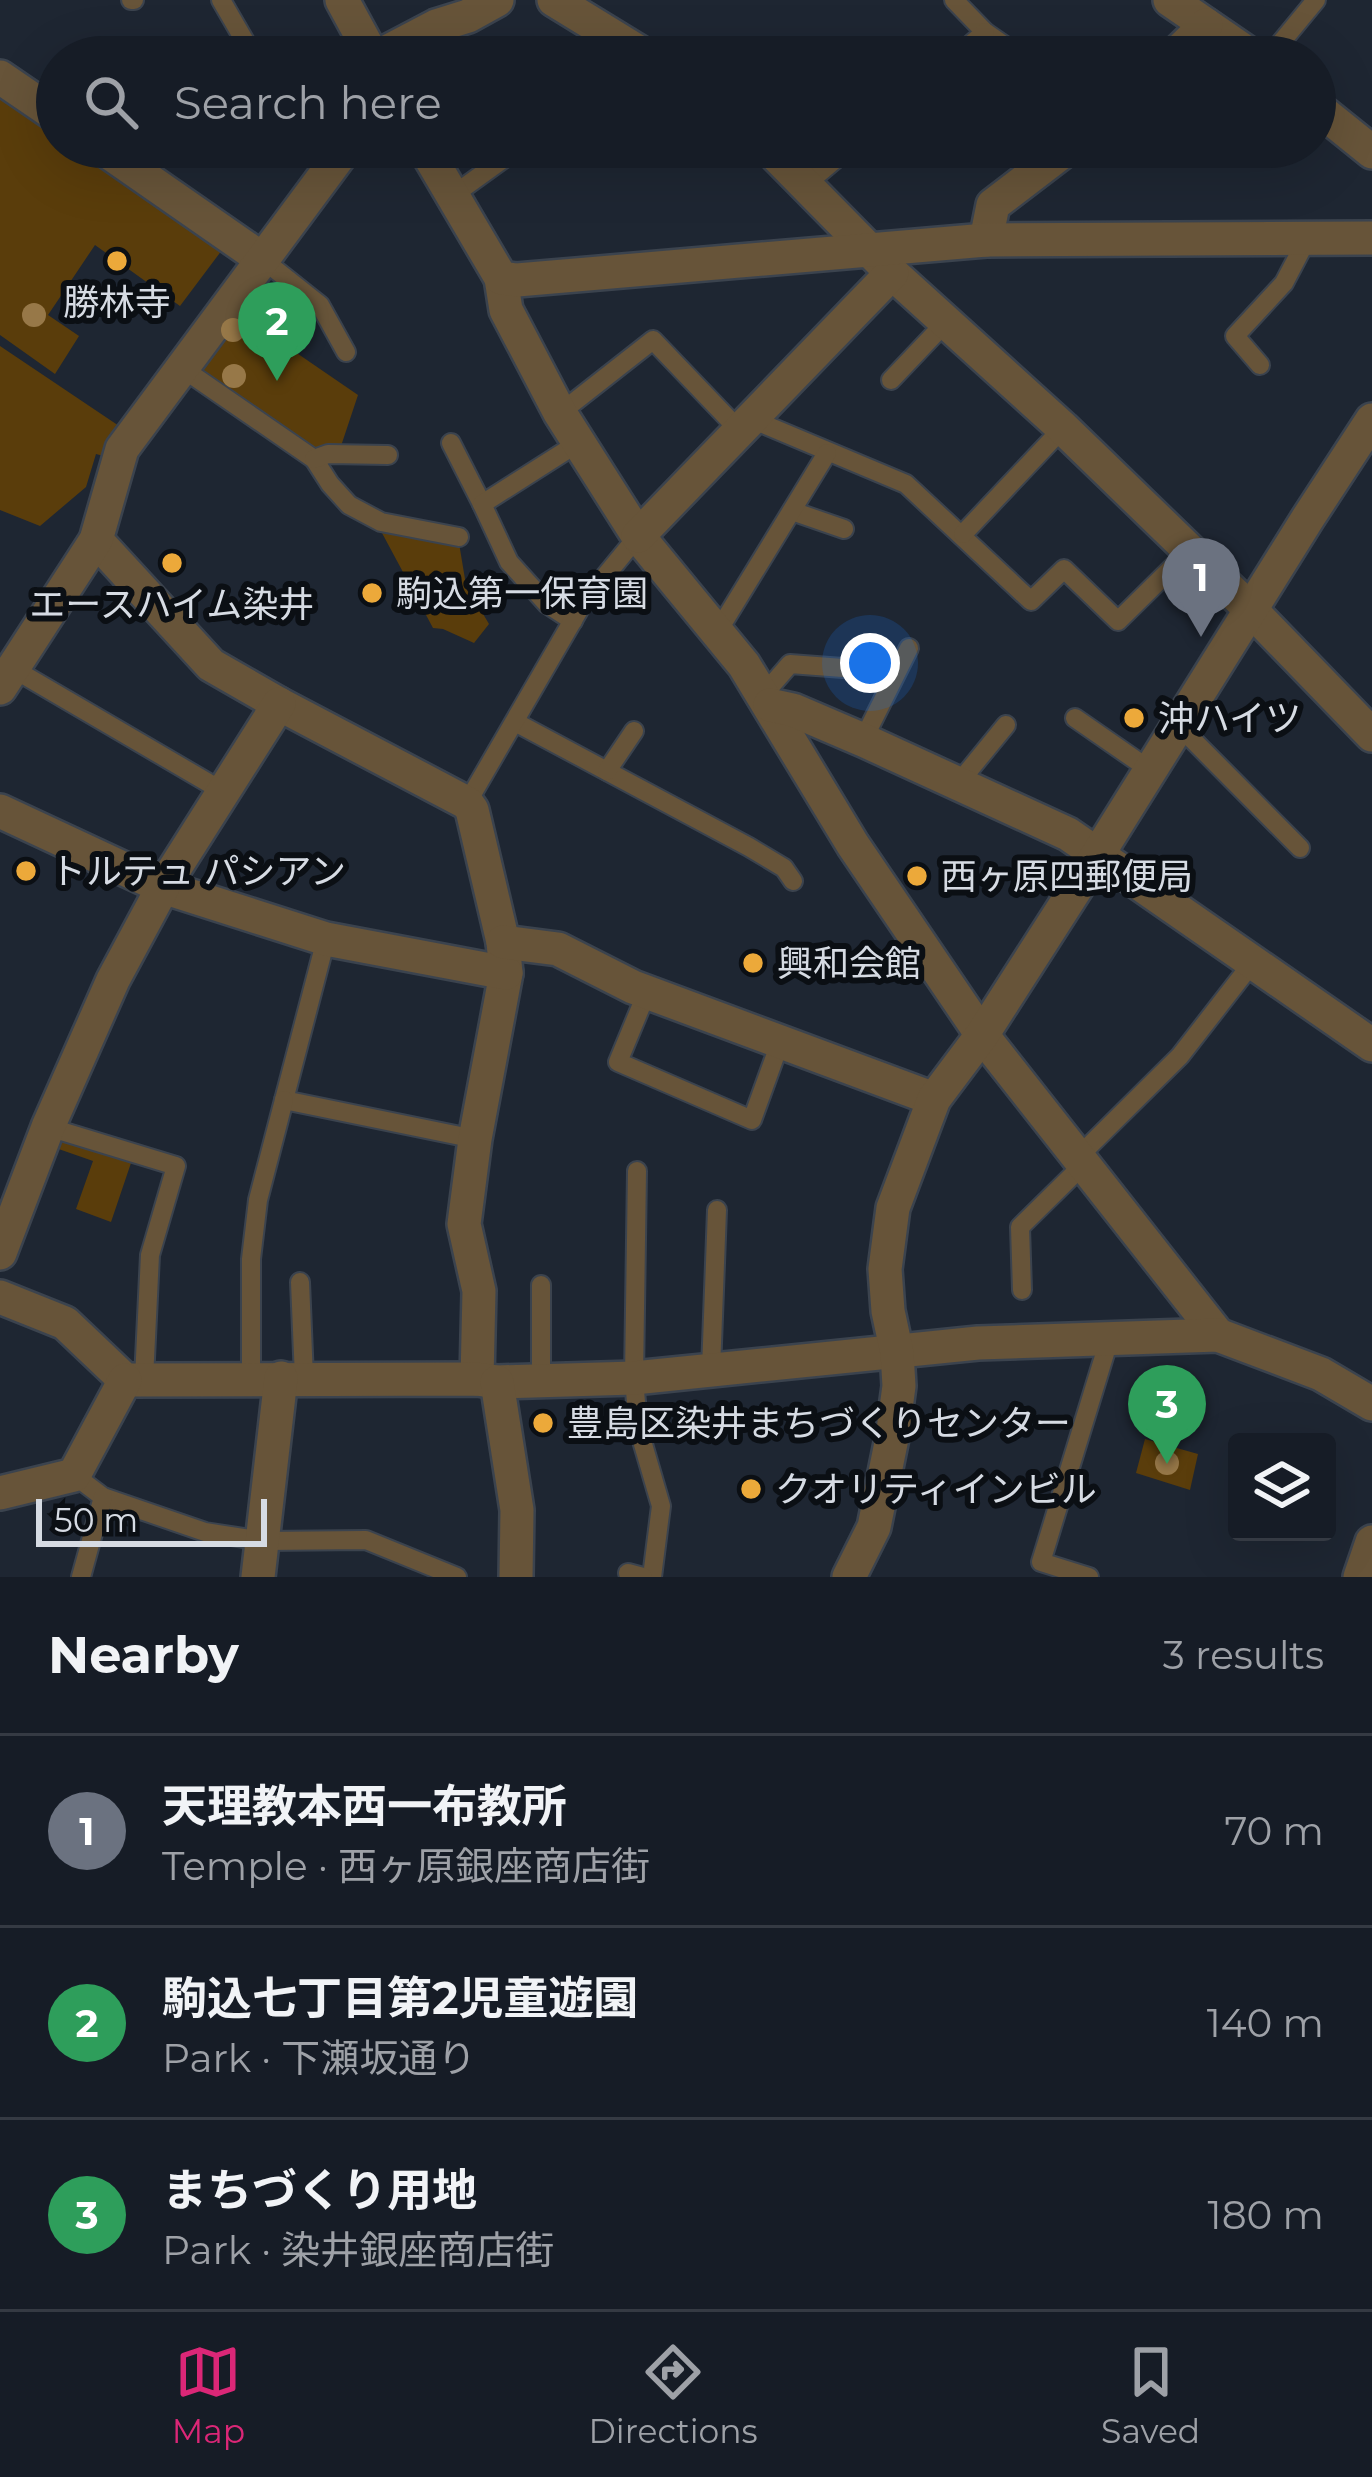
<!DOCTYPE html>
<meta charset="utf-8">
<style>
body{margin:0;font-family:Montserrat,"Noto Sans JP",sans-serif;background:#1f252e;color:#f1f3f6}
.controls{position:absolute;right:36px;bottom:36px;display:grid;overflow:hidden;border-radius:12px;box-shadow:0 12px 48px #0002}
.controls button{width:108px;height:108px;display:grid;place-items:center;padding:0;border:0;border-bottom:3px solid #353a43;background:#161c26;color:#f1f3f6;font:60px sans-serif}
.scale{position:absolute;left:36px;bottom:30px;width:231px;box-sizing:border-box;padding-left:12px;border:6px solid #d6dbe3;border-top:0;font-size:33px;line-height:42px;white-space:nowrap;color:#d6dbe3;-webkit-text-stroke:9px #0b0f14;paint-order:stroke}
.you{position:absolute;left:870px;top:663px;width:42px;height:42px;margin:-30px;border:9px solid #fff;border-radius:50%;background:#1a73e8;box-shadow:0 0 0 18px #1a73e833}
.badge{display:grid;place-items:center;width:78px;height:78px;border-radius:50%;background:#db2777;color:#fff;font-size:39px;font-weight:700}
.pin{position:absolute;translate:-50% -99px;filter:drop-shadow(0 3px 6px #0008)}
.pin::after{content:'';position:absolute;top:63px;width:42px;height:36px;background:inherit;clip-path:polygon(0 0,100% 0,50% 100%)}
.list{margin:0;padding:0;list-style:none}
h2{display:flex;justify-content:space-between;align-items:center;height:156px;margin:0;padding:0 48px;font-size:51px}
h2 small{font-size:39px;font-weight:400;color:#9ea1a7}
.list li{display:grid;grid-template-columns:78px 1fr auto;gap:36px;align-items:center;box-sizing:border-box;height:192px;padding:0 48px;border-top:3px solid #353a43}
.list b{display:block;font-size:45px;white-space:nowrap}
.list p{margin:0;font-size:39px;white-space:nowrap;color:#9ea1a7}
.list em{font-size:39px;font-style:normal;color:#9ea1a7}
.icon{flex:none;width:66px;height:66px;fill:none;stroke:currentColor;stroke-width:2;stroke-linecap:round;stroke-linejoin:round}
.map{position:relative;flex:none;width:1372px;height:1577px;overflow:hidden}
.search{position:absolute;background:#161c26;box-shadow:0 12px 48px #0002;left:36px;right:36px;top:36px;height:132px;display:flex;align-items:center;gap:30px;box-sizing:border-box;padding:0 42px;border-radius:66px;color:#9ea1a7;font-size:45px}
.sheet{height:732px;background:#161c26}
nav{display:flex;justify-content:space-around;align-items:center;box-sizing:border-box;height:168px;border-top:3px solid #353a43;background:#161c26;font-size:33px;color:#9ea1a7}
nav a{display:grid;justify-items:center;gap:6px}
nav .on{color:#db2777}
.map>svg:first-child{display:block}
</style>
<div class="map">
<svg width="1372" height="1577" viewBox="0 0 1372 1577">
<rect width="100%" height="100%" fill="#1e2632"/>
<!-- green -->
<g fill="#5a3d0b">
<polygon points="0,90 57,129 57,147 82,147 225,246 180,306 95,245 48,315 79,336 55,374 0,335"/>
<polygon points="237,312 358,395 341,446 313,448 197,367"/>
<polygon points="0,346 128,432 111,458 96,454 86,487 40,526 0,510"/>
<polygon points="382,533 459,543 466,585 489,624 474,643 443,629 433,628"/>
<polygon points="54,1136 131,1163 111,1222 76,1209 93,1161 50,1146"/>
<polygon points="1145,1439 1198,1454 1190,1490 1136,1473"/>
</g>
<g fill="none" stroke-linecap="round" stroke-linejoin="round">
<!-- service casing -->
<g stroke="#3b434e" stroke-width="22">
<g id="service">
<polyline points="131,0 134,0"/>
<polyline points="221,0 254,57"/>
<polyline points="954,0 985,32 1021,57"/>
<polyline points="956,57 985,32"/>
<polyline points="1269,57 1316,0"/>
<polyline points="806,184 850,147"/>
<polyline points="452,196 520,147"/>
<polyline points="262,259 320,305 346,352"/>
<polyline points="1260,365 1235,336 1284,283 1307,239"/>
<polyline points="182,368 314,459 330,484 349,505 381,522 459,537"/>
<polyline points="891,380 946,322"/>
<polyline points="560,413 653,340 739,430"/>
<polyline points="749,418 906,484 1031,601 1064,569 1118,621 1190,550"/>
<polyline points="451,443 482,504"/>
<polyline points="314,459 328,454 388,455"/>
<polyline points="792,511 844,529"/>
<polyline points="963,534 1063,428"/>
<polyline points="573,621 547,604 509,562 482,504 578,443"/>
<polyline points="718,631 827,453"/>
<polyline points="12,668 224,792"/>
<polyline points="763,695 790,664 843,668"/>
<polyline points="1075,718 1150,770"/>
<polyline points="515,722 749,847 784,868 793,881"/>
<polyline points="1179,726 1300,848"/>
<polyline points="863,740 909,648"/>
<polyline points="607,771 634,731"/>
<polyline points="957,785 1006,725"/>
<polyline points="467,803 583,603 638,536"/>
<polyline points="326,939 284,1100 475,1139"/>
<polyline points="647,992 618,1062 752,1120 781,1040"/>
<polyline points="48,1127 176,1166 150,1255 144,1379"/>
<polyline points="1078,1157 1180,1056 1253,962"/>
<polyline points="637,1171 634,1378 638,1427 661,1506 652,1577"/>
<polyline points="300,1282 304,1378"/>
<polyline points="541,1285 541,1379"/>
<polyline points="1022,1290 1020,1227 1084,1164"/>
<polyline points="711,1370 717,1210"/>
<polyline points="251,1378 251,1259 258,1200 284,1100"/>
<polyline points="74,1475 103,1497 205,1532 263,1541 366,1540 457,1577"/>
<polyline points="628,1573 643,1577"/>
<polyline points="81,1577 103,1497"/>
<polyline points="1089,1577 1041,1562 1110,1337"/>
</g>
</g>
<!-- minor casing -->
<g stroke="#3b434e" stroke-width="38">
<g id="minor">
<polyline points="554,0 647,57"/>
<polyline points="1170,0 1253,57"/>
<polyline points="377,57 436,26 468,16 497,0"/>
<polyline points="1173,57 1206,25"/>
<polyline points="0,77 57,116"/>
<polyline points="1315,106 1372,152"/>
<polyline points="101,147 262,259"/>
<polyline points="768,147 892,273 1063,428 1251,610 1372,735"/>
<polyline points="986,240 993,205 1069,147"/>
<polyline points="501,278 506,310 560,413 638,536 744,665 853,845 982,1035 1218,1335"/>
<polyline points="638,536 892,273"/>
<polyline points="96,540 211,665 279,704 467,803 472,810 503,942 506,973 475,1139 464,1224 479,1291 477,1379"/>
<polyline points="0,688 96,540 122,449 346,147"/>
<polyline points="279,704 163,887 326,939 506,973"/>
<polyline points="770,705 793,710 863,740 1068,834 1372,1045"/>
<polyline points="0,811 163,887 113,980 48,1127 0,1253"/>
<polyline points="503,942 558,949 633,987 934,1099"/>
<polyline points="0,1297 65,1323 125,1380 477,1379 497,1382 634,1378 978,1343 1218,1335 1321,1374 1372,1404"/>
<polyline points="497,1382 517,1510 516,1577"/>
<polyline points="0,1493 74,1475 125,1380"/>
<polyline points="258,1577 281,1378"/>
<polyline points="849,1577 874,1527 892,1438 899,1386 897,1353 888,1311 885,1269 893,1208 934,1099 982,1035 1098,854 1308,518 1372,420"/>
</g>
</g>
<!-- tertiary casing -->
<g stroke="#3b434e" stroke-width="38">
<g id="tertiary">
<polyline points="342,0 373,57"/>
<polyline points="424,147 501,278 517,280 986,240 1372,238"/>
<polyline points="1360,1577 1372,1542"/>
</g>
</g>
<!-- service -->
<use href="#service" stroke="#675439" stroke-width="18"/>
<!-- minor -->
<use href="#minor" stroke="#675439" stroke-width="33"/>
<!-- tertiary -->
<use href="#tertiary" stroke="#675439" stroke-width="33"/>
</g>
<!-- trees -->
<g fill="#977848">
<circle cx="34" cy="315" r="12"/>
<circle cx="233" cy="330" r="12"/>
<circle cx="234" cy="376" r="12"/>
<circle cx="1167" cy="1463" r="12"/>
</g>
<!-- markers -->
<g fill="#eca93a" stroke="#0b0f14" stroke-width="4.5">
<circle cx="117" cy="261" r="12"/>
<circle cx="172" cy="563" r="12"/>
<circle cx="372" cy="593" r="12"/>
<circle cx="1134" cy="718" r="12"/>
<circle cx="26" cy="871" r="12"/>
<circle cx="917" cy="876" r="12"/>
<circle cx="753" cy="963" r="12"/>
<circle cx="543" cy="1423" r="12"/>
<circle cx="751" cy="1489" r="12"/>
</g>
<g text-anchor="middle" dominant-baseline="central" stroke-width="12" stroke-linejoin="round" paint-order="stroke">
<!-- poi labels -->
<g font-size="36" fill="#d6dbe3" stroke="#0b0f14" text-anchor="start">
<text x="117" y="302" text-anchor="middle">勝林寺</text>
<text x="396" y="593">駒込第一保育園</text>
<text x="172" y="604" text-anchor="middle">エースハイム染井</text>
<text x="1158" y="718">沖ハイツ</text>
<text x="50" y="871">トルテュ パシアン</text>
<text x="941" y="876">西ヶ原四郵便局</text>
<text x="777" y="963">興和会館</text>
<text x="567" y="1423">豊島区染井まちづくりセンター</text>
<text x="775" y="1489">クオリティインビル</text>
</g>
</g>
</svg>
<div class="controls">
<button><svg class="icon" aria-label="layers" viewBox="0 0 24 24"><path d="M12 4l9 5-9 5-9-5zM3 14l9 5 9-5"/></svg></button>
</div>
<div class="scale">50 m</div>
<div class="you"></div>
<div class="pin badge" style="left:1201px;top:637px;background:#6b7280">1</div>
<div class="pin badge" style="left:277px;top:381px;background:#2e9e5b">2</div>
<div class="pin badge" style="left:1167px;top:1464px;background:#2e9e5b">3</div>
<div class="search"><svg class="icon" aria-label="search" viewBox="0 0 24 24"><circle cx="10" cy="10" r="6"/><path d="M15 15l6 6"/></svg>Search here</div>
</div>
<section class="sheet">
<h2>Nearby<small>3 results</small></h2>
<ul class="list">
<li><span class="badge" style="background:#6b7280">1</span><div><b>天理教本西一布教所</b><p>Temple · 西ヶ原銀座商店街</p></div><em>70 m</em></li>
<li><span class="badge" style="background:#2e9e5b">2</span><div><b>駒込七丁目第2児童遊園</b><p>Park · 下瀬坂通り</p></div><em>140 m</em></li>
<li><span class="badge" style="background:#2e9e5b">3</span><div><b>まちづくり用地</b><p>Park · 染井銀座商店街</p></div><em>180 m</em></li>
</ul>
</section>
<nav>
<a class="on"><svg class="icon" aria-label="map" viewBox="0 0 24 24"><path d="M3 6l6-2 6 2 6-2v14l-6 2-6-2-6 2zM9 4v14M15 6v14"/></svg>Map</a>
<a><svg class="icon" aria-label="directions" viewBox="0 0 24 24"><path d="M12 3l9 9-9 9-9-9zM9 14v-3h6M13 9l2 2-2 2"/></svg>Directions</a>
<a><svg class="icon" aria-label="saved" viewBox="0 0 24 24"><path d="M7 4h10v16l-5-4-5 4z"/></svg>Saved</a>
</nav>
